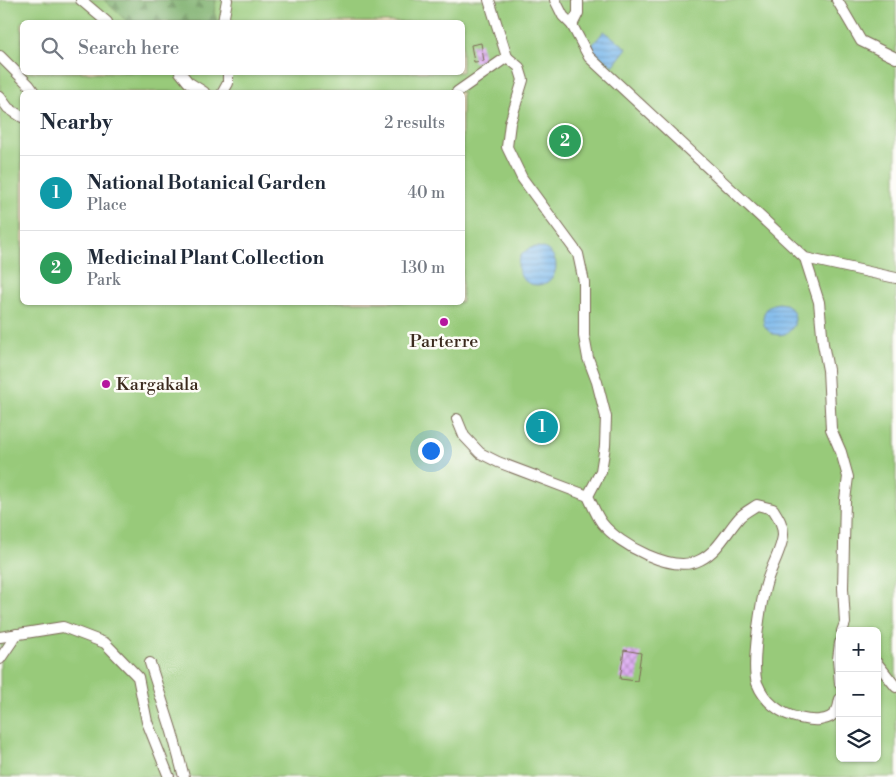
<!DOCTYPE html>
<meta charset="utf-8">
<style>
body{margin:0;font-family:"Libre Bodoni",serif;background:#f2f2f3;color:#1f2937}
.controls{position:absolute;right:15px;bottom:15px;display:grid;overflow:hidden;border-radius:8px;box-shadow:0 1px 4px #0004}
.controls button{width:45px;height:45px;display:grid;place-items:center;padding:0;border:0;border-bottom:1px solid #e0e1e3;background:#fff;color:#1f2937;font:25px sans-serif}
.you{position:absolute;left:430px;top:450px;width:18px;height:18px;margin:-12px;border:4px solid #fff;border-radius:50%;background:#1a73e8;box-shadow:0 0 0 8px #1a73e833}
.badge{display:grid;place-items:center;width:32px;height:32px;border-radius:50%;background:#b45309;color:#fff;font-size:16px;font-weight:700}
.pin{position:absolute;translate:-50% -50%;border:2px solid #fff;box-shadow:0 1px 5px #0006}
.list{margin:0;padding:0;list-style:none}
h2{display:flex;justify-content:space-between;align-items:center;height:65px;margin:0;padding:0 20px;font-size:21px}
h2 small{font-size:16px;font-weight:400;color:#747a83}
.list li{display:grid;grid-template-columns:32px 1fr auto;gap:15px;align-items:center;box-sizing:border-box;height:75px;padding:0 20px;border-top:1px solid #e0e1e3}
.list b{display:block;font-size:19px;white-space:nowrap}
.list p{margin:0;font-size:16px;white-space:nowrap;color:#747a83}
.list em{font-size:16px;font-style:normal;color:#747a83}
.icon{flex:none;width:28px;height:28px;fill:none;stroke:currentColor;stroke-width:2;stroke-linecap:round;stroke-linejoin:round}
.map{position:relative;flex:none;width:896px;height:777px;overflow:hidden}
.search{position:absolute;background:#fff;box-shadow:0 1px 4px #0004;left:20px;top:20px;width:445px;height:55px;display:flex;align-items:center;gap:12px;box-sizing:border-box;padding:0 18px;border-radius:8px;color:#747a83;font-size:19px}
.panel{position:absolute;background:#fff;box-shadow:0 1px 4px #0004;left:20px;top:90px;width:445px;height:215px;border-radius:8px}
.map>svg:first-child{display:block}
</style>
<div class="map">
<svg width="896" height="777" viewBox="0 0 896 777">
<defs>
<pattern id="forest-firs" width="22" height="20" patternUnits="userSpaceOnUse" patternTransform="scale(1.25)"><rect width="22" height="20" fill="#7aae6a"/><path d="M5 1l3.5 6h-7zM16 11l3.5 6h-7z" fill="#658e57"/></pattern>
<pattern id="water-rules" width="6" height="5" patternUnits="userSpaceOnUse" patternTransform="scale(1.25)"><rect width="6" height="5" fill="#77b6eb"/><path d="M0 2.5h6" fill="none" stroke="#6394be"/></pattern>
<pattern id="building-cross-hatch" width="8" height="8" patternUnits="userSpaceOnUse" patternTransform="scale(1.25)"><rect width="8" height="8" fill="#deaff2"/><path d="M0 0l8 8M0 8l8-8" fill="none" stroke="#b58fc3"/></pattern>
</defs>
<rect width="100%" height="100%" fill="#fdfcf7"/>
<filter id="ink" filterUnits="userSpaceOnUse"><feTurbulence type="fractalNoise" baseFrequency=".02" numOctaves="2"/><feDisplacementMap in="SourceGraphic" scale="10" xChannelSelector="R" yChannelSelector="G"/><feConvolveMatrix kernelMatrix="1 2 1 2 8 2 1 2 1" color-interpolation-filters="sRGB"/></filter>
<filter id="wash" filterUnits="userSpaceOnUse"><feTurbulence type="fractalNoise" baseFrequency=".0096" numOctaves="4" result="noise"/><feDisplacementMap in="SourceGraphic" scale="20" xChannelSelector="R" yChannelSelector="G"/><feGaussianBlur stdDeviation="1.12" result="paint"/><feColorMatrix in="noise" values="0 0 0 0 0 0 0 0 0 0 0 0 0 0 0 0 0 1.4 0 .05"/><feComposite in="paint" operator="in"/></filter>
<g filter="url(#wash)">
<rect width="100%" height="100%" fill="#f2dfc1"/>
<!-- green -->
<path fill="#98ca7a" stroke="#6a7a4c" fill-rule="evenodd" d="M0,0H896V777H0ZM22,22H462V72H22ZM22,92H462V302H22ZM840,631H877V758H840Z"/>
<!-- forest -->
<polygon fill="url(#forest-firs)" stroke="#5a6c44" points="104,0 216,0 214,12 217,22 128,22"/>
<!-- water -->
<g fill="url(#water-rules)" stroke="#597084">
<polygon points="604,31 627,48 613,66 590,48"/>
<circle cx="537" cy="266" r="19"/>
<circle cx="779" cy="319" r="16"/>
</g>
<g id="blocks">
<!-- building -->
<g fill="url(#building-cross-hatch)">
<polygon points="481,43 484,61 474,62 471,45"/>
<polygon points="624,650 641,653 637,681 620,679"/>
</g>
</g>
</g>
<g filter="url(#ink)">
<use href="#blocks" fill-opacity="0" stroke="#7b6957" stroke-width="1"/>
<g fill="none" stroke-linecap="round" stroke-linejoin="round">
<!-- lane casing -->
<g stroke="#7b6957" stroke-width="12">
<g id="lane">
<polyline points="81,0 107,22"/>
<polyline points="555,0 563,16 572,25 589,57 805,258 896,278"/>
<polyline points="837,0 861,41 896,58"/>
<polyline points="223,22 227,0"/>
<polyline points="572,25 578,13 578,0"/>
<polyline points="0,56 29,85 34,92"/>
<path d="M507,57L519,67L523,80L510,123L507,147L522,178L578,254L584,282V336L588,358L597,382L606,417L605,446L601,471L588,496C592,504 596,515 602,523C619,545 673,574 700,560C718,551 726,533 739,518C743,513 751,509 757,505L773,509C778,517 783,524 783,534C783,547 771,567 767,581C761,600 751,665 757,683C764,701 780,714 799,718C811,721 830,723 837,710C839,707 839,702 840,699"/>
<polyline points="180,72 188,82 204,92"/>
<polyline points="223,92 228,83 228,72"/>
<polyline points="457,92 507,57 489,0"/>
<polyline points="0,97 8,108 22,117"/>
<polyline points="805,258 819,302 823,344 828,370 831,429 841,452 848,477 845,500 843,588 845,623 842,631"/>
<polyline points="457,419 464,436 480,453 498,462 588,496"/>
<polyline points="0,637 63,627 105,643 138,677 147,722 169,777"/>
<polyline points="840,643 838,659 840,684"/>
<polyline points="0,659 17,634"/>
<polyline points="150,663 172,732 184,777"/>
<polyline points="877,663 896,687"/>
</g>
</g>
<!-- lane -->
<use href="#lane" stroke="#fff" stroke-width="10"/>
</g>
</g>
<!-- markers -->
<g fill="#b5179e" stroke="#fdfcf7" stroke-width="2">
<circle cx="444" cy="322" r="5"/>
<circle cx="106" cy="384" r="5"/>
</g>
<g text-anchor="middle" dominant-baseline="central" stroke-width="5" stroke-linejoin="round" paint-order="stroke">
<!-- poi labels -->
<g font-size="18" fill="#3b2a1e" stroke="#fdfcf7">
<text x="444" y="341">Parterre</text>
<text x="116" y="384" text-anchor="start">Kargakala</text>
</g>
</g>
</svg>
<div class="controls">
<button>+</button>
<button>−</button>
<button><svg class="icon" aria-label="layers" viewBox="0 0 24 24"><path d="M12 4l9 5-9 5-9-5zM3 14l9 5 9-5"/></svg></button>
</div>
<div class="you"></div>
<div class="pin badge" style="left:542px;top:427px;background:#0f9aa8">1</div>
<div class="pin badge" style="left:565px;top:141px;background:#2e9e5b">2</div>
<div class="search"><svg class="icon" aria-label="search" viewBox="0 0 24 24"><circle cx="10" cy="10" r="6"/><path d="M15 15l6 6"/></svg>Search here</div>
<section class="panel">
<h2>Nearby<small>2 results</small></h2>
<ul class="list">
<li><span class="badge" style="background:#0f9aa8">1</span><div><b>National Botanical Garden</b><p>Place</p></div><em>40 m</em></li>
<li><span class="badge" style="background:#2e9e5b">2</span><div><b>Medicinal Plant Collection</b><p>Park</p></div><em>130 m</em></li>
</ul>
</section>
</div>
